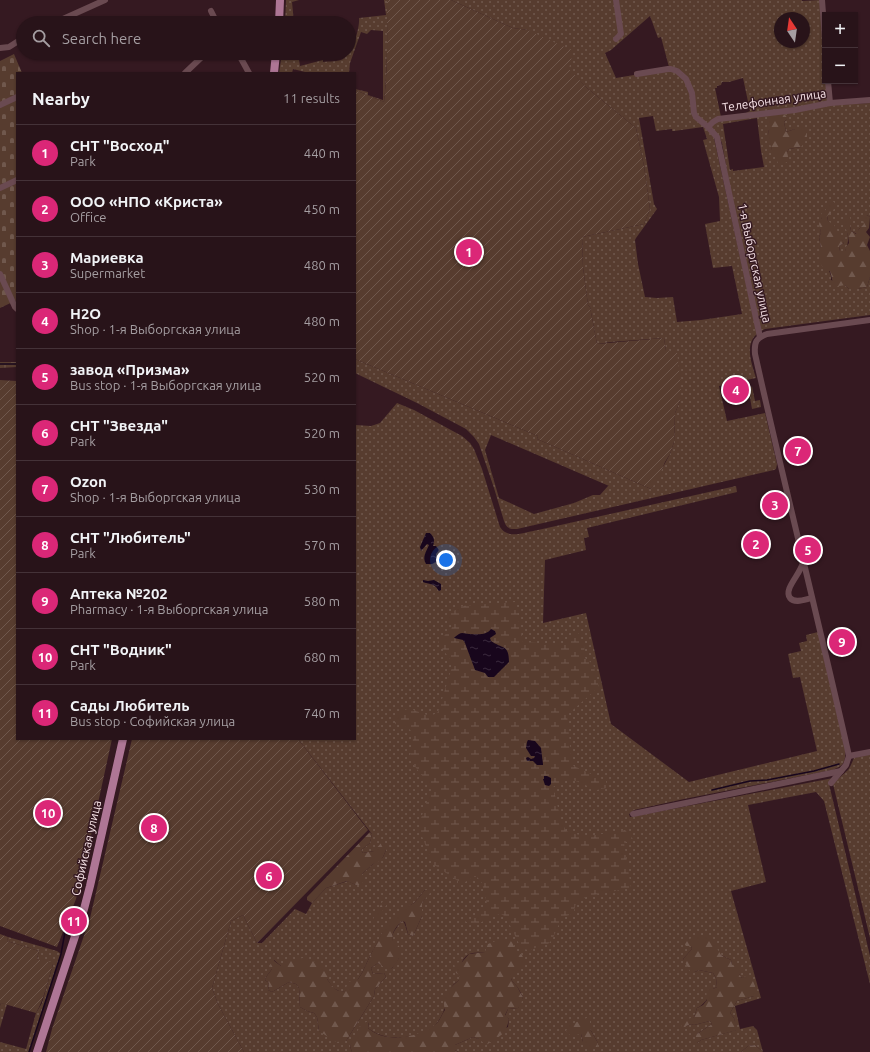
<!DOCTYPE html>
<meta charset="utf-8">
<style>
body{margin:0;font-family:Ubuntu,sans-serif;background:#301c22;color:#f1f3f6}
.controls{position:absolute;right:12px;top:12px;display:grid;overflow:hidden;border-radius:0px;box-shadow:0 1px 3px #0004}
.controls button{width:36px;height:36px;display:grid;place-items:center;padding:0;border:0;border-bottom:1px solid #443238;background:#281319;color:#f1f3f6;font:20px sans-serif}
.compass{position:absolute;left:774px;top:12px;width:36px;height:36px;border-radius:50%;background:#281319;box-shadow:0 1px 3px #0004;rotate:347deg}
.you{position:absolute;left:446px;top:560px;width:14px;height:14px;margin:-10px;border:3px solid #fff;border-radius:50%;background:#1a73e8;box-shadow:0 0 0 6px #1a73e833}
.badge{display:grid;place-items:center;width:26px;height:26px;border-radius:50%;background:#db2777;color:#fff;font-size:13px;font-weight:700}
.pin{position:absolute;translate:-50% -50%;border:2px solid #fff;box-shadow:0 1px 4px #0006}
.list{margin:0;padding:0;list-style:none}
h2{display:flex;justify-content:space-between;align-items:center;height:52px;margin:0;padding:0 16px;font-size:17px}
h2 small{font-size:13px;font-weight:400;color:#a59ea2}
.list li{display:grid;grid-template-columns:26px 1fr auto;gap:12px;align-items:center;box-sizing:border-box;height:56px;padding:0 16px;border-top:1px solid #443238}
.list b{display:block;font-size:15px;white-space:nowrap}
.list p{margin:0;font-size:13px;white-space:nowrap;color:#a59ea2}
.list em{font-size:13px;font-style:normal;color:#a59ea2}
.icon{flex:none;width:22px;height:22px;fill:none;stroke:currentColor;stroke-width:2;stroke-linecap:round;stroke-linejoin:round}
.map{position:relative;flex:none;width:870px;height:1052px;overflow:hidden}
.search{position:absolute;background:#281319;box-shadow:0 1px 3px #0004;left:16px;top:16px;width:340px;height:44px;display:flex;align-items:center;gap:10px;box-sizing:border-box;padding:0 14px;border-radius:22px;color:#a59ea2;font-size:15px}
.panel{position:absolute;background:#281319;box-shadow:0 1px 3px #0004;left:16px;top:72px;width:340px;height:668px;border-radius:0px}
.map>svg:first-child{display:block}
</style>
<div class="map">
<svg width="870" height="1052" viewBox="0 0 870 1052">
<defs>
<pattern id="grass-dots" width="8" height="8" patternUnits="userSpaceOnUse"><rect width="8" height="8" fill="#573c2f"/><path d="M2 2h.1M6 6h.1" fill="none" stroke="#70584d" stroke-width="1.8" stroke-linecap="round"/></pattern>
<pattern id="forest-firs" width="22" height="20" patternUnits="userSpaceOnUse"><rect width="22" height="20" fill="#573c2f"/><path d="M5 1l3.5 6h-7zM16 11l3.5 6h-7z" fill="#70584d"/></pattern>
<pattern id="wetland-marsh" width="20" height="14" patternUnits="userSpaceOnUse"><rect width="20" height="14" fill="#573c2f"/><path d="M1 5h8M5 5V1M11 12h8M15 12V8" fill="none" stroke="#70584d"/></pattern>
<pattern id="cemetery-stones" width="16" height="16" patternUnits="userSpaceOnUse"><rect width="16" height="16" fill="#573c2f"/><path d="M2 7V4a2 2 0 0 1 4 0v3zM10 15v-3a2 2 0 0 1 4 0v3z" fill="#70584d"/></pattern>
<pattern id="garden-furrows" width="10" height="10" patternUnits="userSpaceOnUse"><rect width="10" height="10" fill="#573c2f"/><path d="M-1 1l2-2M0 10L10 0M9 11l2-2" fill="none" stroke="#70584d"/></pattern>
<pattern id="water-ripples" width="26" height="14" patternUnits="userSpaceOnUse"><rect width="26" height="14" fill="#18061c"/><path d="M2 4q2-2 4 0t4 0M15 11q2-2 4 0t4 0" fill="none" stroke="#3a2a3d"/></pattern>
</defs>
<rect width="100%" height="100%" fill="#351921"/>
<!-- grass -->
<g fill="url(#grass-dots)" fill-rule="evenodd">
<polygon points="286,0 299,0 292,2 294,23 285,23"/>
<path d="M384,0H387C387,34 388,68 384,102L355,90V89L368,92V95L383,100V31L371,30L367,34L361,32L350,63L349,73H309L293,69L292,73H279L282,53H298L300,66L323,60V62C329,61 338,62 343,59C352,53 360,29 359,18L386,15Z"/>
<path d="M451,0H802V1L820,0L825,61V81H827L828,102L709,123L714,138L757,334C744,345 752,364 756,378L719,386L727,421L765,413L777,464L776,469L774,470L517,529C510,529 507,529 504,521L494,488L479,444L474,437L466,429L417,403L355,373V359L538,436L537,439L651,489L670,454L674,442L675,413L680,401L666,351L664,338L611,342L597,344L590,307L588,305L583,267L582,237L644,224L650,209L644,166L636,128L587,88L568,69L528,30L513,28ZM650,16L658,38L661,37L669,67L634,72V75L616,78L605,53L611,50ZM780,18H804V42H780ZM743,78L750,111L746,113L721,117L715,88H717V86L721,85L722,82H729ZM653,116L656,131L672,129V131H674L703,127L707,139L703,140L719,197L720,221L705,224L713,268L732,266L742,314L701,320L677,322L673,297L657,298L645,297L638,264L635,240L636,238L657,209L654,204L639,118ZM491,435L609,486H608L600,495H593L574,503L534,514L499,498L485,450Z"/>
<path d="M870,103V217L867,215L865,224L859,229L857,234L851,231L850,226L844,218C847,232 851,239 845,251H840L839,246L844,243L828,221L826,210C821,218 819,223 821,233L819,237L821,248L831,276V280L845,285L849,289H858L867,287L870,277V315L765,329L761,331L729,183L722,143L718,135L711,127L716,122L830,105ZM757,118L761,151L764,167L733,171V169L730,170L723,124ZM787,119L784,122L786,132L795,129L801,147L789,149L787,152L772,150L768,130Z"/>
<polygon points="752,386 755,401 760,400 761,407 752,409 749,392"/>
<path d="M397,403L414,410L462,436L470,443L474,449L482,469L500,527C508,540 525,532 538,530L736,486L737,492L587,528L589,537L584,538L586,550L545,560L543,623L586,613L611,724L689,782L817,751L800,677L793,678L788,654L801,651L799,643L807,641L806,635L818,632L845,749C846,762 844,766 832,770L684,799L634,810L629,814L630,817L636,816L833,778L829,784L870,956V984L824,801L816,792L748,805L766,882L731,891L761,998L735,1006L740,1029L753,1026L757,1030L763,1052L755,1045L748,1046L741,1052H458L455,1050V1045L473,1037L479,1039L508,1027L509,1019L505,1016L508,1009L518,1008L523,997C521,994 520,991 518,988C516,984 512,983 511,978L485,952C480,953 473,952 469,954C460,959 459,971 459,980C457,982 453,984 452,987C450,989 450,993 449,995C446,1005 443,1016 436,1024C421,1039 385,1043 368,1028L369,1022L350,1046L352,1052H244L218,1004L212,988L231,921L243,915L257,943H262L295,909L306,914L312,903L326,888L348,881L356,885L362,874L373,864L383,857L386,850L374,851L363,853L361,850L370,843L372,834L298,739H355V425L371,426L380,423ZM425,890L429,893L422,903V916L413,936L408,934L404,922L402,921C387,938 392,939 399,958L392,968L389,969L378,963L371,968L373,974L384,973L386,977L375,989L374,996L346,1041L319,1031L317,1017L314,1013L307,1011L300,1007L299,988L296,984L289,982L272,992L268,990L269,983L265,980L266,977L272,969L274,960L281,966L327,979L333,988L341,992L345,991L358,979L362,973L370,956L383,932L409,906L414,903ZM691,946L721,955L731,960L732,965L742,978L746,977L754,996L737,1001L730,1013L734,1018L736,1030L701,1040L697,1043V1034L712,1024L710,1021L694,1025L691,1024L686,1026L694,1017L697,1008C705,1004 708,998 713,989L717,987L716,978L713,973L699,970L695,972L683,959L692,949ZM590,1021V1029L598,1043L583,1042L581,1034Z"/>
<path d="M870,754V938L833,784C837,779 843,775 848,770C851,766 852,762 854,758Z"/>
<polygon points="8,937 57,951 61,954 29,1052 0,1052 0,1042 26,1049 36,1013 42,1003 53,964 43,962 37,959 39,951 7,941"/>
<polygon points="1,1003 7,1004 0,1028 0,1006"/>
</g>
<!-- forest -->
<g fill="url(#forest-firs)">
<polygon points="783,113 786,116 787,119 784,122 786,132 801,127 807,134 807,139 801,147 789,149 787,152 789,161 781,165 779,165 772,150 769,140 767,117"/>
<path d="M829,201L834,202L836,206L831,213L827,216L828,221L834,225L844,243L839,246L840,251H845L846,247L849,243L848,236L843,218L850,217L851,224L850,226L851,231L856,234L859,229L864,224L862,219L867,215L870,217L869,228L866,232L870,237L867,245L870,251V277L867,287L858,289H849L845,285L834,287C832,281 832,277 830,271H824C821,263 816,255 821,248L819,237L821,233L819,224L822,217L821,214L826,210L825,204Z"/>
<polygon points="370,832 372,834 370,843 361,850 363,853 374,851 382,842 389,845 389,848 386,850 383,857 377,863 373,864 362,874 364,881 361,885 356,885 347,881 326,888 312,903 307,900 307,897"/>
<path d="M425,890H428L430,893L422,903V916L413,936L408,934L405,922L402,921C396,927 391,932 393,941C395,942 397,943 398,945C405,952 396,966 389,970L378,963L371,968L373,974L384,973L386,977L375,989L374,996L346,1041L336,1042L319,1031L317,1017L314,1013L307,1011L300,1007L299,988L296,984L289,982L272,992L268,990L269,983L265,980L266,977L272,969L270,965L273,960L281,966L286,961L303,958L313,960L329,973L327,979C332,986 336,993 345,991L348,982L358,979L362,973L370,956L383,931L399,911L414,903Z"/>
<polygon points="383,901 386,901 387,904 374,924 371,925 371,923"/>
<path d="M694,937H710L721,955L731,960L732,965L742,963L739,974L742,978L748,975H751L757,992L754,996L737,1001L730,1013L734,1018L737,1030L701,1040L697,1043L694,1041L697,1034L712,1024L710,1021L694,1025L691,1024L686,1026L684,1029L681,1028C681,1020 688,1019 694,1017L697,1008L703,1005L707,1000L706,988L710,987L713,989L717,987L716,978L713,973L699,970L695,972L690,971L683,959L692,949L691,946H686L683,942Z"/>
<path d="M503,938L513,942L515,951L522,955L525,963L511,978C512,983 516,984 518,988C520,992 521,994 523,997L521,1004L518,1008L508,1009L505,1015L509,1019C506,1035 500,1036 486,1045L479,1039L473,1037L455,1045V1050L458,1052H352L350,1046L361,1024L369,1021L368,1028C383,1042 412,1039 429,1028C431,1027 435,1025 437,1023C440,1020 442,1014 445,1010C441,996 449,989 459,980V975L456,973L454,963L462,962L469,954L485,952L488,944Z"/>
<polygon points="587,1018 590,1021 590,1029 598,1043 597,1048 591,1049 583,1042 581,1034 571,1036 566,1031 569,1025"/>
<polygon points="755,1045 763,1052 741,1052 748,1046"/>
</g>
<!-- wetland -->
<g fill="url(#wetland-marsh)" fill-rule="evenodd">
<polygon points="0,362 17,362 17,367 0,368"/>
<path d="M515,602L523,642L566,645L577,630L584,645L585,658L593,664L599,687L567,715L572,765L606,781L607,786L606,788L597,790L571,779L563,781L553,787L561,820L566,831L574,834L590,836L625,830L633,839L624,843L631,888L589,896C577,900 575,902 574,914L566,916L560,922L552,940L548,944L529,950L523,949L520,946L506,917L501,914L497,915L477,924L472,925L465,921L471,920L486,908L487,904L482,883L477,877H474L458,886V881L433,864L421,834V818L431,790L430,786L410,760V757C411,749 417,734 408,728C404,726 399,725 395,724V721L400,712C402,711 406,709 409,709C420,710 427,720 438,712L453,664L438,642L452,628L448,615L461,606ZM491,629L495,631L490,638L491,641L494,644L501,646L506,666L501,670L498,674L485,673L475,670L465,643L463,640L464,633C469,635 485,635 489,632C490,632 490,630 491,629ZM538,744L541,748L543,764H535L534,761H531L534,758L535,756L533,755L526,746Z"/>
</g>
<!-- cemetery -->
<polygon fill="url(#cemetery-stones)" points="14,54 22,73 17,73 17,300 0,308 0,61"/>
<!-- garden -->
<g fill="url(#garden-furrows)">
<path d="M387,0H451L513,28L528,30L573,51L569,69L587,88L636,128L644,166L650,209L644,224L582,237L583,267L588,305L590,307L597,344L664,338L666,351L677,352L681,385L680,401L675,413L674,442L670,454L665,462L658,479L651,489L537,439L538,436L355,359V90L384,102C388,68 387,34 387,0Z"/>
<polygon points="0,380 17,381 17,739 112,739 83,872 76,899 57,947 0,926"/>
<polygon points="132,739 298,739 368,830 257,943 243,915 231,921 212,988 218,1004 244,1052 46,1052 52,1029 90,918"/>
<path d="M0,934L8,937L7,941L39,951L37,959C43,961 46,963 52,961L53,964C48,980 45,997 36,1013L1,1003L0,1006Z"/>
</g>
<!-- water -->
<g fill="url(#water-ripples)">
<path d="M426,533H430C434,537 435,540 433,546H436L439,550L436,554V562L432,564H426C422,557 426,552 429,545L427,544L421,551L420,547Z"/>
<path d="M423,580L428,581L434,580L441,584V590L439,591L438,590C436,584 428,584 423,582Z"/>
<path d="M491,629L495,631L496,634L490,638L491,641C502,649 509,644 509,662L494,677H488L485,673L475,670L465,643L463,640L454,638C455,637 457,635 459,634C462,632 466,634 469,634C477,634 486,636 491,629Z"/>
<polygon points="528,740 535,741 541,748 543,764 543,765 537,765 533,761 527,761 526,758 528,757 531,759 534,758 535,756 531,756 526,748 527,742"/>
<polygon points="544,776 547,776 551,778 551,784 549,786 545,785 543,779 544,779"/>
</g>
<g fill="none" stroke-linecap="round" stroke-linejoin="round">
<!-- stream -->
<g stroke="#18061c" stroke-width="1.5">
<polyline points="0,364 17,364"/>
<polyline points="712,790 750,781 767,780 814,771 839,764"/>
<polyline points="29,1052 61,954 65,932"/>
</g>
<!-- minor -->
<g stroke="#6a4a51" stroke-width="6">
<polyline points="822,0 825,40"/>
<polyline points="211,11 217,23"/>
<polyline points="54,23 105,0"/>
<polyline points="616,39 621,34 616,0"/>
<polyline points="0,48 9,47 23,38"/>
<polyline points="238,53 249,73"/>
<polyline points="185,73 206,53"/>
<polyline points="637,74 668,69 671,69 677,71 686,79 692,93 694,113 696,117 708,127 717,137 760,337"/>
<polyline points="828,81 830,103"/>
<polyline points="0,105 17,97"/>
<polyline points="708,127 713,122 718,119 795,110 830,103 870,100"/>
<polyline points="0,188 17,180"/>
<polyline points="0,274 15,307 17,309"/>
<path d="M803,562C801,574 783,589 790,598C795,604 806,599 812,598"/>
<polyline points="849,756 870,752"/>
<path d="M831,783L846,765L849,756C819,622 785,488 755,354C754,342 756,338 767,334L870,320"/>
<polyline points="633,814 841,771"/>
</g>
<!-- major -->
<g stroke="#ae7695" stroke-width="8">
<polyline points="279,23 280,0"/>
<polyline points="274,73 276,53"/>
<polyline points="37,1052 84,909 90,886 123,739"/>
</g>
</g>
<g text-anchor="middle" dominant-baseline="central" stroke-width="3" stroke-linejoin="round" paint-order="stroke">
<!-- street labels -->
<g font-size="12" fill="#f9e5e9" stroke="#351921">
<text transform="translate(774 100) rotate(-8)">Телефонная улица</text>
<text transform="translate(755 263) rotate(78)">1-я Выборгская улица</text>
<text transform="translate(86 848) rotate(-77)">Софийская улица</text>
</g>
</g>
</svg>
<div class="controls">
<button>+</button>
<button>−</button>
</div>
<svg class="compass" viewBox="-18 -18 36 36"><path d="M0-13l5 13h-10z" fill="#e53935"/><path d="M0 13l5-13h-10z" fill="#a59ea2"/></svg>
<div class="you"></div>
<div class="pin badge" style="left:469px;top:252px">1</div>
<div class="pin badge" style="left:756px;top:544px">2</div>
<div class="pin badge" style="left:775px;top:505px">3</div>
<div class="pin badge" style="left:736px;top:390px">4</div>
<div class="pin badge" style="left:808px;top:550px">5</div>
<div class="pin badge" style="left:269px;top:876px">6</div>
<div class="pin badge" style="left:798px;top:451px">7</div>
<div class="pin badge" style="left:154px;top:828px">8</div>
<div class="pin badge" style="left:842px;top:642px">9</div>
<div class="pin badge" style="left:48px;top:813px">10</div>
<div class="pin badge" style="left:74px;top:921px">11</div>
<div class="search"><svg class="icon" aria-label="search" viewBox="0 0 24 24"><circle cx="10" cy="10" r="6"/><path d="M15 15l6 6"/></svg>Search here</div>
<section class="panel">
<h2>Nearby<small>11 results</small></h2>
<ul class="list">
<li><span class="badge">1</span><div><b>СНТ &quot;Восход&quot;</b><p>Park</p></div><em>440 m</em></li>
<li><span class="badge">2</span><div><b>ООО «НПО «Криста»</b><p>Office</p></div><em>450 m</em></li>
<li><span class="badge">3</span><div><b>Мариевка</b><p>Supermarket</p></div><em>480 m</em></li>
<li><span class="badge">4</span><div><b>H2O</b><p>Shop · 1-я Выборгская улица</p></div><em>480 m</em></li>
<li><span class="badge">5</span><div><b>завод «Призма»</b><p>Bus stop · 1-я Выборгская улица</p></div><em>520 m</em></li>
<li><span class="badge">6</span><div><b>СНТ &quot;Звезда&quot;</b><p>Park</p></div><em>520 m</em></li>
<li><span class="badge">7</span><div><b>Ozon</b><p>Shop · 1-я Выборгская улица</p></div><em>530 m</em></li>
<li><span class="badge">8</span><div><b>СНТ &quot;Любитель&quot;</b><p>Park</p></div><em>570 m</em></li>
<li><span class="badge">9</span><div><b>Аптека №202</b><p>Pharmacy · 1-я Выборгская улица</p></div><em>580 m</em></li>
<li><span class="badge">10</span><div><b>СНТ &quot;Водник&quot;</b><p>Park</p></div><em>680 m</em></li>
<li><span class="badge">11</span><div><b>Сады Любитель</b><p>Bus stop · Софийская улица</p></div><em>740 m</em></li>
</ul>
</section>
</div>
